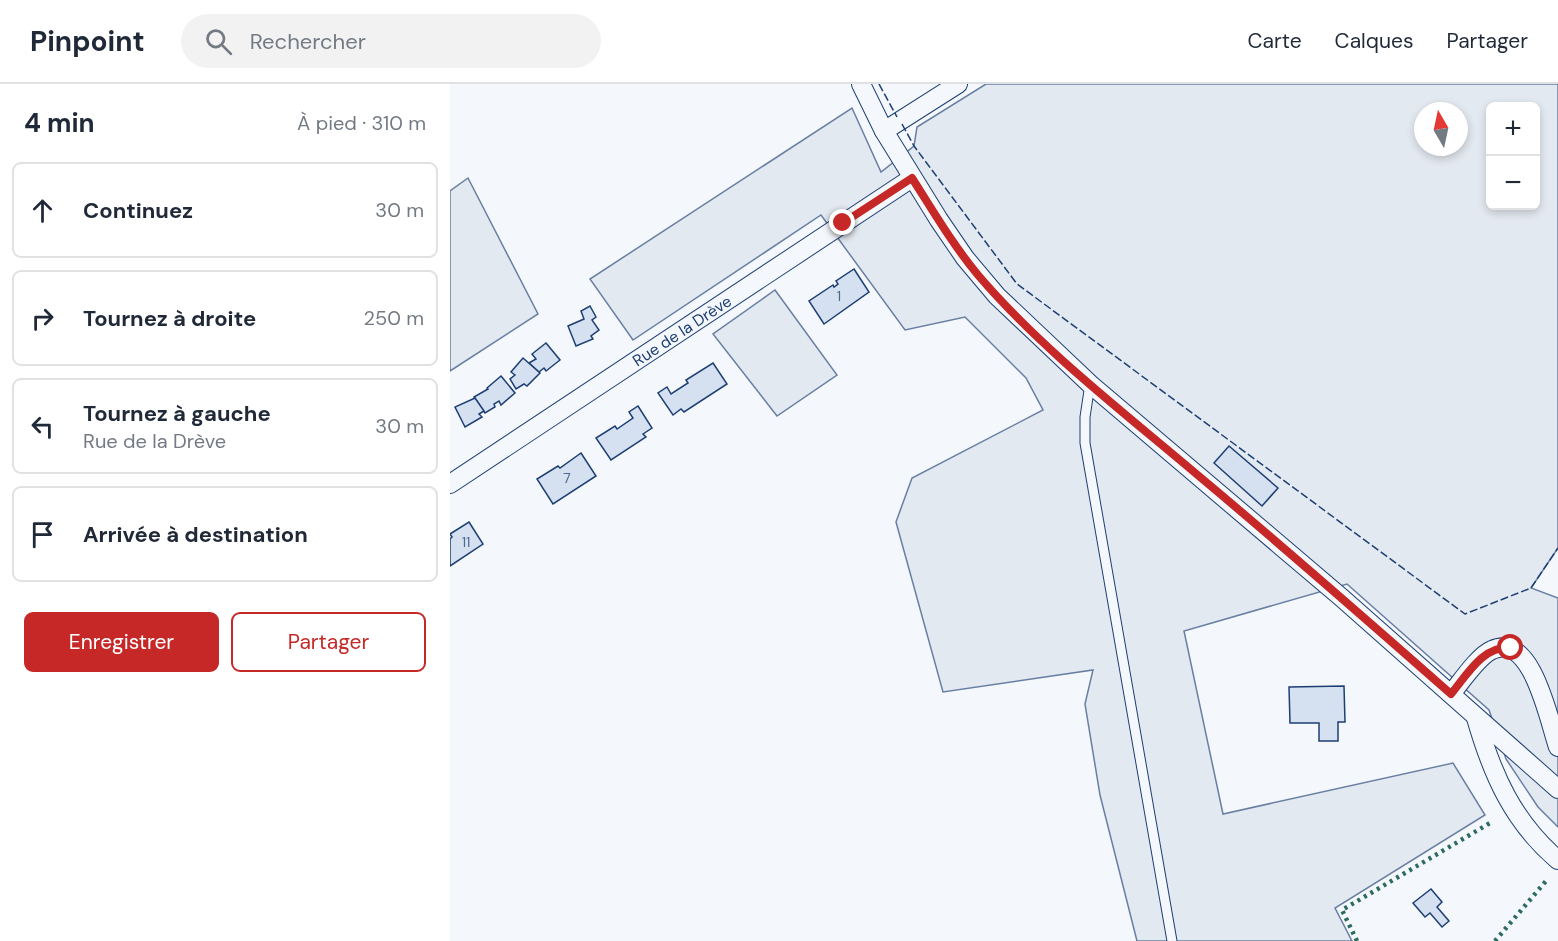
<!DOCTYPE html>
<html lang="fr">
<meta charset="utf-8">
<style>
body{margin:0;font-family:"DM Sans",sans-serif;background:#f2f2f3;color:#1f2937}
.controls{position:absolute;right:18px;top:18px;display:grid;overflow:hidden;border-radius:9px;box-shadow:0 3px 9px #0003}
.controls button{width:54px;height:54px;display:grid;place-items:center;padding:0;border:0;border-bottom:2px solid #e0e1e3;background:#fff;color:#1f2937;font:30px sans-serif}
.compass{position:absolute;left:964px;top:18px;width:54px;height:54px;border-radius:50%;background:#fff;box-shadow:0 3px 9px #0003;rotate:351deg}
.stop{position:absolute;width:18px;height:18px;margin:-14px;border:4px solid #c62828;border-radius:50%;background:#fff}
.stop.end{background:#c62828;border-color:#fff;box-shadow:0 2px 6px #0008}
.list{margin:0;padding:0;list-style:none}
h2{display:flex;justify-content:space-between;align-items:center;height:78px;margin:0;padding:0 24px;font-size:26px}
h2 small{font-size:20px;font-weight:400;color:#747a83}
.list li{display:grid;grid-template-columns:39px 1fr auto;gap:18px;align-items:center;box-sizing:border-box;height:96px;margin:0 12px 12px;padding:0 12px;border:2px solid #e0e1e3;border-radius:9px}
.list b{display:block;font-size:22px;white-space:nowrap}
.list p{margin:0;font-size:20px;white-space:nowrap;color:#747a83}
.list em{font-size:20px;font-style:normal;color:#747a83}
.actions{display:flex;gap:12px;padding:18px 24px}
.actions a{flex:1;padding:14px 0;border:2px solid #c62828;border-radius:9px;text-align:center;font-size:21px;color:#c62828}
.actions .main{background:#c62828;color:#fff}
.icon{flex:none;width:33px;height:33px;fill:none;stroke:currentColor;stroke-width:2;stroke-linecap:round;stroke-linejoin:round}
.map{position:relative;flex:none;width:1108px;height:857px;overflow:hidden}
header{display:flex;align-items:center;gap:36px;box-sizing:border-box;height:84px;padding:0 30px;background:#fff;border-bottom:2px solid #e0e1e3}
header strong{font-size:28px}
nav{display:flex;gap:33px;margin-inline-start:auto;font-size:21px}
.search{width:420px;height:54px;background:#f2f2f3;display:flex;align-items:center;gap:15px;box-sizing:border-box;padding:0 21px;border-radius:33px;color:#747a83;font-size:22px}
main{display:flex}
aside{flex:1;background:#fff}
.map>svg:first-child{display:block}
</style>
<header>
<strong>Pinpoint</strong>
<div class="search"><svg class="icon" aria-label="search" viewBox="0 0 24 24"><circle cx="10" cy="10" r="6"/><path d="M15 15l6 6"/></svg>Rechercher</div>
<nav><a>Carte</a><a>Calques</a><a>Partager</a></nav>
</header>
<main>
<aside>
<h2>4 min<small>À pied · 310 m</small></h2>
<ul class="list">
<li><svg class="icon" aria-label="ahead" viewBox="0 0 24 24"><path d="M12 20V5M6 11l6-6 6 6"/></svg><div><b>Continuez</b></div><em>30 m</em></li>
<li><svg class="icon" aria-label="right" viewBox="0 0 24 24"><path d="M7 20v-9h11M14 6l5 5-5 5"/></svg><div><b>Tournez à droite</b></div><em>250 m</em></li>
<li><svg class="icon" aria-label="left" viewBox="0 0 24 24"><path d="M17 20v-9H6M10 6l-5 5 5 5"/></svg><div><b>Tournez à gauche</b><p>Rue de la Drève</p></div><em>30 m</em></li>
<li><svg class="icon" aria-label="arrive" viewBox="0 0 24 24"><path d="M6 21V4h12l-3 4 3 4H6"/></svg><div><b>Arrivée à destination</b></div></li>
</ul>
<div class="actions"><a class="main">Enregistrer</a><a>Partager</a></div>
</aside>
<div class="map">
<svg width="1108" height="857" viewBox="0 0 1108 857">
<rect width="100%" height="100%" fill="#f4f7fb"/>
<!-- green -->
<g fill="#e3e9f0" stroke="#687fa3" stroke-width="1.5" fill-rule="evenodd">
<path d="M536,0H1108V464L1081,504L1108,514V743L1088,723L1056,675L1039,626L897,500L734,547L773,730L1003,679L1035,731L885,824L902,857H687L650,711L635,620L643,586L493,608L446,438L462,394L593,326L576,294L515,233L455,246L371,131L183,256L140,195L402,24L431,88L464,62L467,43ZM1040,22H1086V122H1040ZM973,27H1009V63H973Z"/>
<polygon points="18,94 88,230 0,287 0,107"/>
<polygon points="325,206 387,291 327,332 263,250"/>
</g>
<!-- building -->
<g fill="#d5e0f0" stroke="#1d3f73" stroke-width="1.5">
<polygon points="404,185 419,208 374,240 359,217 383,201 384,203 388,200 386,197"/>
<polygon points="140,222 146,233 142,236 149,246 141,252 143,255 126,262 118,242 134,235 131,227"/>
<polygon points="96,259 110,276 96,287 94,284 89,288 79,279 86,275 82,270"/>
<polygon points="73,274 90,289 77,302 74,300 66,305 60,295 65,291 61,288"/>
<polygon points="263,279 277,300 234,328 231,325 223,331 208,309 217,303 221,310 238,299 236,296"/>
<polygon points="51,292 65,309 51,321 49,317 44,320 45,323 35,329 24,313 38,305 37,304"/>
<polygon points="25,314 34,327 29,330 32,333 15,343 5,323"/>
<polygon points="188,322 202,344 193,350 196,353 161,376 146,354 165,342 167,345 183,334 179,328"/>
<polygon points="779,362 828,404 812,422 764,379"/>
<polygon points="131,369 146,392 103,420 87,395 108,382 110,384"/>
<polygon points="19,438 33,460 0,482 0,455 2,453 0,450"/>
<polygon points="894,602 895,638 888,638 888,657 869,657 869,639 840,639 839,603"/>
<polygon points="981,805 992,818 987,823 999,837 992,843 980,829 975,833 963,819"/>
</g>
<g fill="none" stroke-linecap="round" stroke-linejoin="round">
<!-- service casing -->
<g stroke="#1d3f73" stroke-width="11">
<polyline id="service" points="640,300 635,333 635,359 722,857"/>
</g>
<!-- minor casing -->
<g stroke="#1d3f73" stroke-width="20">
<g id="minor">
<polyline points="411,0 434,47 489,136 515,174 547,212 640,300 892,514 1108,705"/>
<polyline points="434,47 508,0"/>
<path id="s1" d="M0,400L462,94"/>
<path d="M1001,610C1011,598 1028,572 1042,566C1082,547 1099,637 1108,663"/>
<path d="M1026,634C1042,690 1063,738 1108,776"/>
</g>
</g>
<!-- service -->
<use href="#service" stroke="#f4f7fb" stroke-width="9"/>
<!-- minor -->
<use href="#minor" stroke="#f4f7fb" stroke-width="18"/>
<!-- hedge -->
<g stroke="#2c6c60" stroke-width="4.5" stroke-dasharray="3 4.5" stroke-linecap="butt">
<polyline points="907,857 892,826 1040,739"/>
<polyline points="1045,857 1096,797"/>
</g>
<!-- fence -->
<g stroke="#1d3f73" stroke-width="1.5" stroke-dasharray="8 3" stroke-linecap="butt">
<polyline points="429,0 447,33"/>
<polyline points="452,40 464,62 567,200 1015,530 1081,504 1108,464"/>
</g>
</g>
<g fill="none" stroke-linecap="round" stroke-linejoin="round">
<!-- route -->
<path stroke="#c62828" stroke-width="8" d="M393,139L462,94C483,127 503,161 528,191C591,265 676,330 750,393C835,464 918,537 1001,610C1017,591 1033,561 1061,564"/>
</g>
<g text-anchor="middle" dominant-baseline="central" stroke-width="4.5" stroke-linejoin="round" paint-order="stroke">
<!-- number labels -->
<g font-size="14" fill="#4b6792">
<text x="389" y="212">1</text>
<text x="117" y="394">7</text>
<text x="16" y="458">11</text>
</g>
<!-- street labels -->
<g font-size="16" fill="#1d3f73" stroke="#f4f7fb">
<text stroke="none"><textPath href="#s1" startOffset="278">Rue de la Drève</textPath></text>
</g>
</g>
</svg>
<div class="controls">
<button>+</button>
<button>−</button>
</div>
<svg class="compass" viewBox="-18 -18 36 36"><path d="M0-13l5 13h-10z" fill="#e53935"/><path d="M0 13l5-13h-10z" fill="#747a83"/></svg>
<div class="stop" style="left:1061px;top:564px"></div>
<div class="stop end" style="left:393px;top:139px"></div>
</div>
</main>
